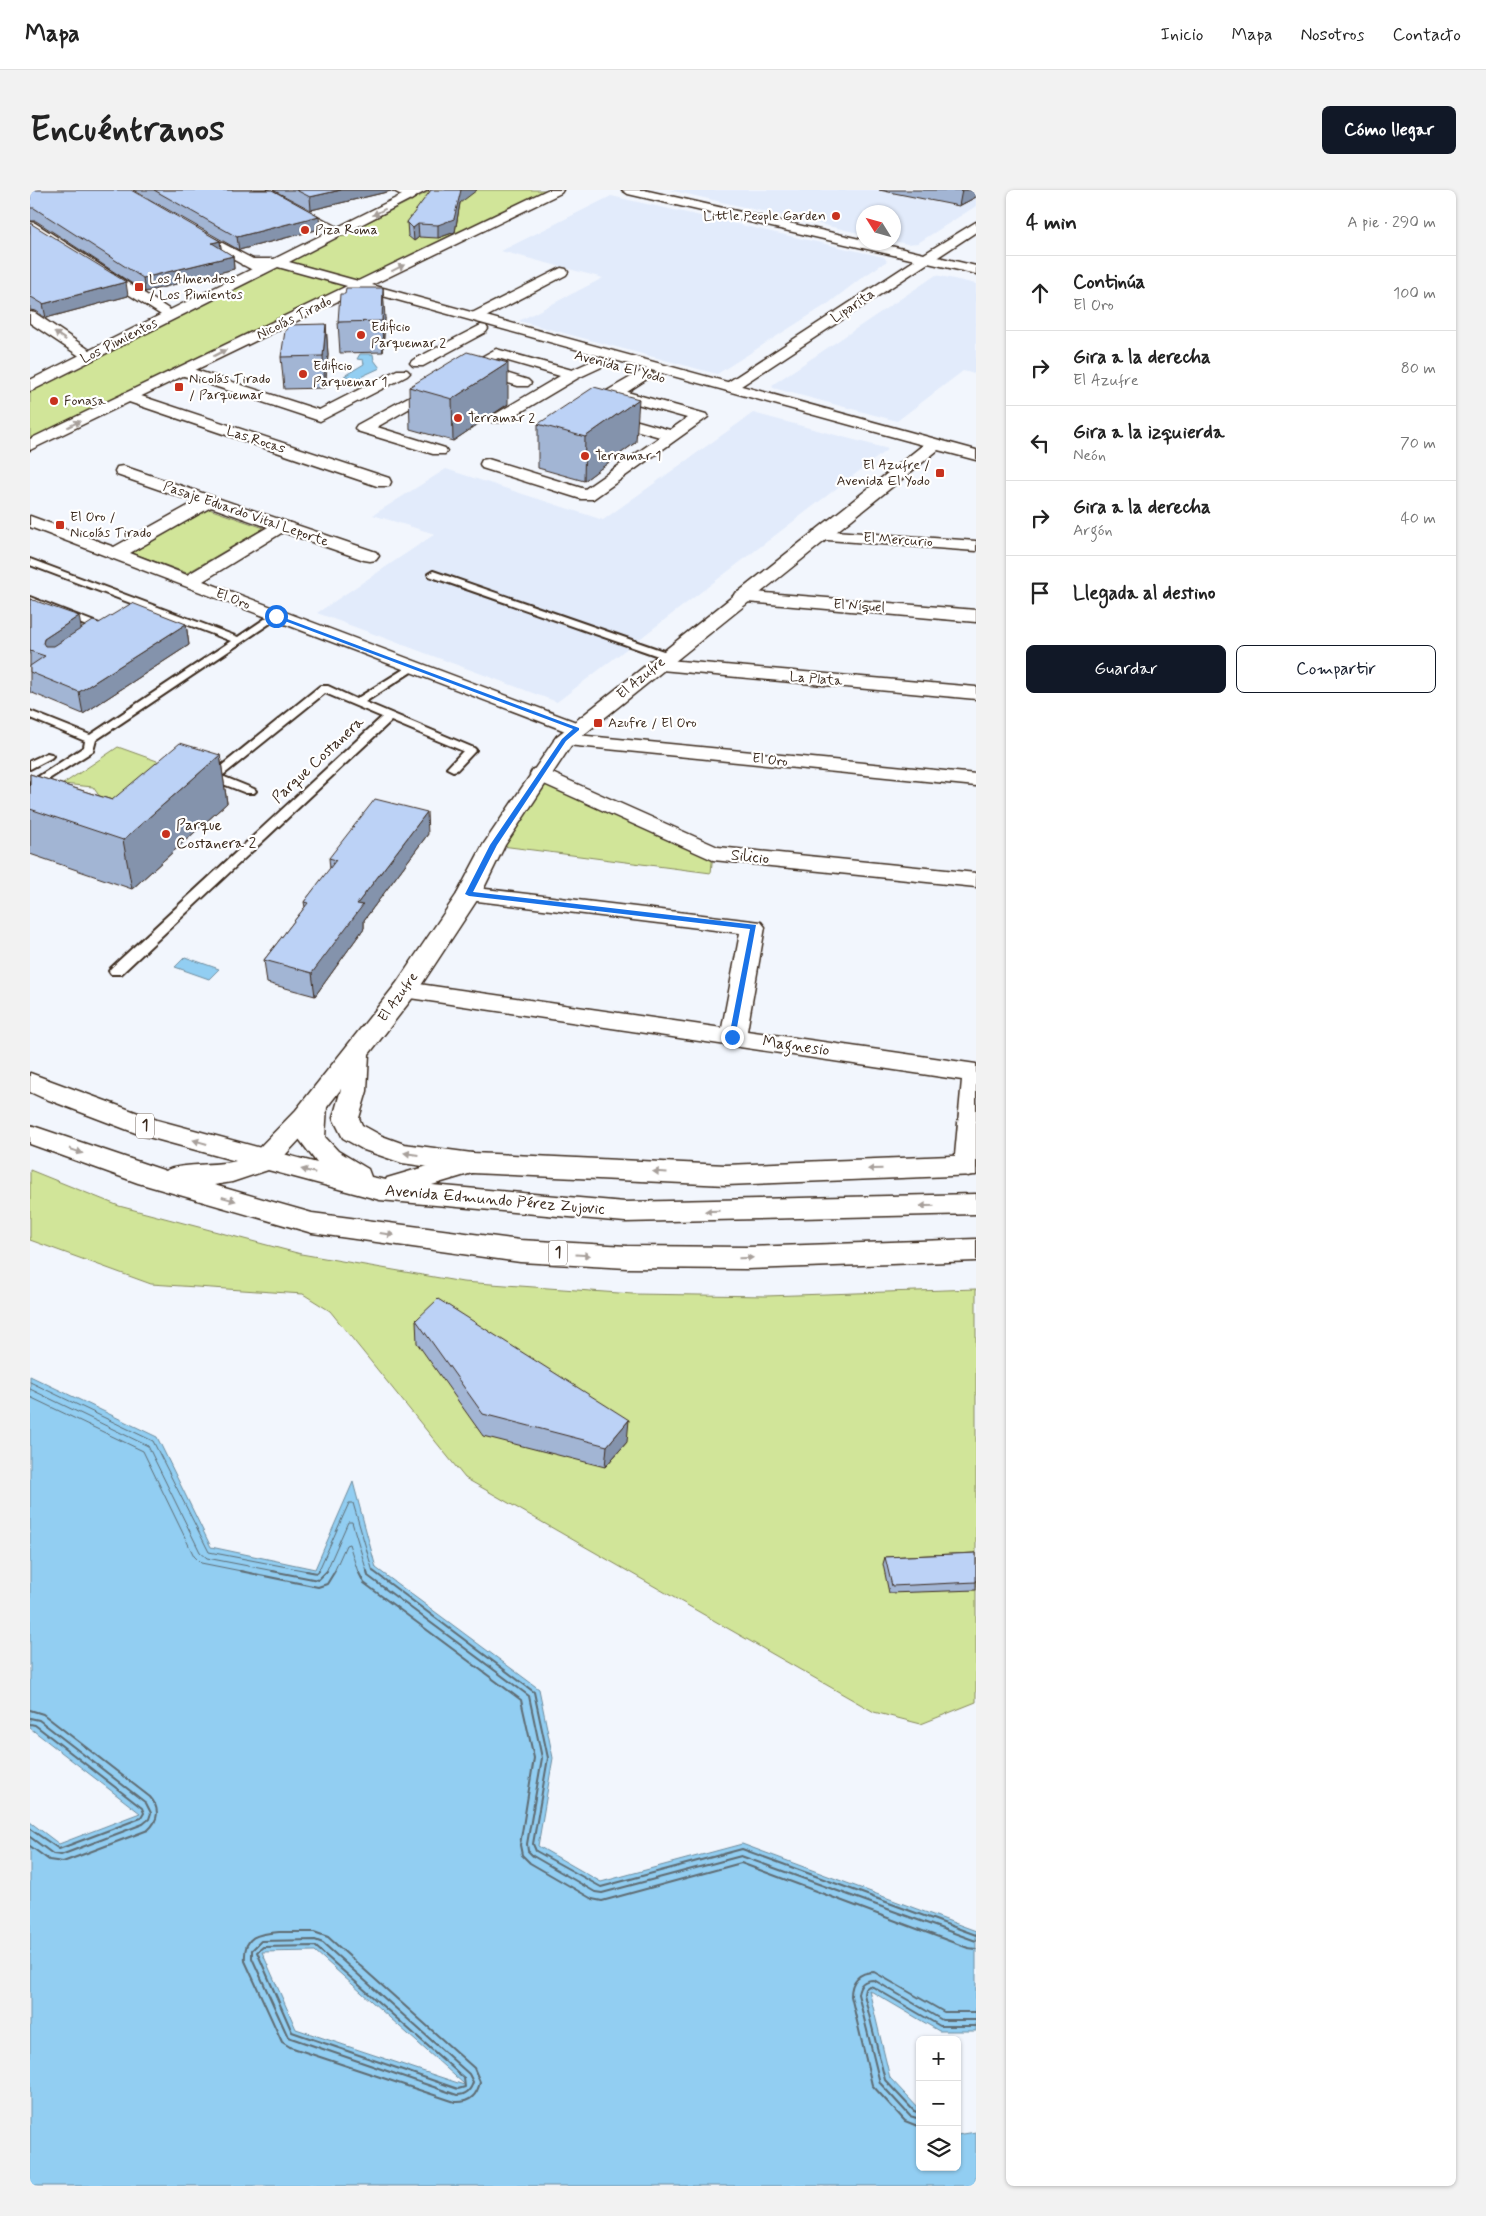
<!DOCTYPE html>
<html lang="es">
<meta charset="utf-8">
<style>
body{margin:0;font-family:Mynerve,sans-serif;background:#f2f2f2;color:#222}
.controls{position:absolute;right:15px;bottom:15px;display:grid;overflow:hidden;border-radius:8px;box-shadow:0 1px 4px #0004}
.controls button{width:45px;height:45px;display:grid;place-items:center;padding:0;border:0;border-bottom:1px solid #e0e0e0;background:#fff;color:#222;font:25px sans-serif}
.compass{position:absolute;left:826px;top:15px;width:45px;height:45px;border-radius:50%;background:#fff;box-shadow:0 1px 4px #0004;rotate:307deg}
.stop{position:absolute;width:15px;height:15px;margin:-11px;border:4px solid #1a73e8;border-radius:50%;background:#fff}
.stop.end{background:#1a73e8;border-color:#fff;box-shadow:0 1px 5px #0008}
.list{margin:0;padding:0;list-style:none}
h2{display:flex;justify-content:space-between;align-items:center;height:65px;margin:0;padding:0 20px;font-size:21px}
h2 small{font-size:16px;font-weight:400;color:#767676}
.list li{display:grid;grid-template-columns:32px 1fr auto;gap:15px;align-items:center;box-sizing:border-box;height:75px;padding:0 20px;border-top:1px solid #e0e0e0}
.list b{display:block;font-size:19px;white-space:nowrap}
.list p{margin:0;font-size:16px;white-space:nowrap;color:#767676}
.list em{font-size:16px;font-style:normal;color:#767676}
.actions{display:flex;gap:10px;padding:15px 20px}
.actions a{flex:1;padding:11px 0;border:1px solid #111827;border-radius:8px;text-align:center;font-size:18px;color:#111827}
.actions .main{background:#111827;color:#fff}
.icon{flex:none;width:28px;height:28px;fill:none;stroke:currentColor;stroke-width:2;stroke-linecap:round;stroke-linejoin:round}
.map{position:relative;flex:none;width:946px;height:1996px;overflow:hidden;border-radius:8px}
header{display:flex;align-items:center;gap:30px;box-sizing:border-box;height:70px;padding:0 25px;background:#fff;border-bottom:1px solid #e0e0e0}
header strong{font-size:24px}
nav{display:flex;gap:28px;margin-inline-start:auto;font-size:18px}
.intro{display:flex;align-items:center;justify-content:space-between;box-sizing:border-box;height:120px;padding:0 30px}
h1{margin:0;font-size:35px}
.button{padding:12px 22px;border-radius:8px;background:#111827;color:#fff;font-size:18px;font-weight:700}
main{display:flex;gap:30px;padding:0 30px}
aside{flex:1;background:#fff;border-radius:8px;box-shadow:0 1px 4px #0004}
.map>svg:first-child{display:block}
</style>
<header>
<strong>Mapa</strong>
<nav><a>Inicio</a><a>Mapa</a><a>Nosotros</a><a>Contacto</a></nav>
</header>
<div class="intro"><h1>Encuéntranos</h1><a class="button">Cómo llegar</a></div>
<main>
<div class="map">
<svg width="946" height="1996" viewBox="0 0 946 1996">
<rect width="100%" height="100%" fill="#f2f6fd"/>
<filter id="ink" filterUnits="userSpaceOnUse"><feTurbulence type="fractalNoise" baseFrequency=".02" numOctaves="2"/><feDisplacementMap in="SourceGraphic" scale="10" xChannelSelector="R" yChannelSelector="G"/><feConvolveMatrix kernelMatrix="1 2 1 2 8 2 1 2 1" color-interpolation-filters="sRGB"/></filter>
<g filter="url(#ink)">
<!-- built -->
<g fill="#e2ebfb">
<polygon points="639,0 946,0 946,16 888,53 877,54 864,51 864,22 834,22 833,44"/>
<polygon points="581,6 854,67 857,71 830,89 799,113 687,184 489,131 573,88 471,61"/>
<polygon points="906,85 946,94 946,184 933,181 867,231 743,198 742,195"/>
<polygon points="723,223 858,259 527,512 287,423 405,344 343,325 416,279 573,330"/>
</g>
<!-- green -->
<g fill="#d1e599" stroke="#86885c">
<polygon points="402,0 517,0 0,249 0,202"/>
<polygon points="179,319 234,338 157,383 102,363"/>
<polygon points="88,557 141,576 40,666 0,638 70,607 63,597 33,594"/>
<polygon points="511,584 683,663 681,683 464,655"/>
<polygon points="0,980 89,1016 271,1064 433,1092 603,1104 736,1106 946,1099 946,1512 891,1534 844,1522 435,1288 300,1121 273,1104 121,1094 0,1050"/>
</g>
<!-- water -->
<g fill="#92cef2" stroke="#6f8c9d" fill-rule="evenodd">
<polygon points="330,164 343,164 344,170 350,178 326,189 314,186 334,174 333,170 327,169"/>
<polygon points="155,767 189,779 179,789 145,777"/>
<path d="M0,1186L127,1247L181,1357L285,1379L323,1292L346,1378L509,1499L523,1568L508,1656L571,1692L712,1654L946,1741V1841H909L839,1800L860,1888L890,1920V1977H927V1945L946,1942V1996H0V1632L29,1654L110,1623L0,1538ZM285,1761L434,1894V1895L266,1839L232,1762Z"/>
</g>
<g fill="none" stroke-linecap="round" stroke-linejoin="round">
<!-- shore-far1 -->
<g stroke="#5e6c73" stroke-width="1">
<polyline points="0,1192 123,1251 179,1362 283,1382"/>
<polyline points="0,1199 118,1256 170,1362 177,1368 249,1382"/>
<polyline points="0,1207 113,1261 164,1366 171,1373 216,1382"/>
<polyline points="288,1382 319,1313 323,1313 343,1382"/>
<polyline points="296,1382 318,1332 322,1332 337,1382"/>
<polyline points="304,1382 316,1355 319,1354 328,1382"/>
</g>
<!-- shore -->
<g stroke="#5e6c73" stroke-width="2">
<polyline points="210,1381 288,1397 297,1394 305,1381"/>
<polyline points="242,1381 288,1390 297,1381"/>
<polyline points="276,1381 287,1383 289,1381"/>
<polyline points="328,1381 334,1393 491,1510 504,1568 490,1655 492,1665 500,1673 562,1709 572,1711 711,1673 938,1758 946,1759"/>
<polyline points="337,1381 338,1386 499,1506 512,1568 497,1654 498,1661 503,1666 565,1702 572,1703 711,1666 946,1751"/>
<polyline points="343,1381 504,1502 518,1568 503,1654 506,1661 571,1697 712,1659 946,1745"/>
<path d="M0,1520L13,1524L120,1607C130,1618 129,1630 118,1640L33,1672L19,1670L0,1656"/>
<polyline points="0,1528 9,1530 116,1613 121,1623 119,1629 113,1634 31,1665 23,1664 0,1647"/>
<polyline points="0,1534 5,1535 112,1618 114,1623 111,1628 29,1659 0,1639"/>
<path d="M250,1742H284L298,1747L444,1878L450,1892C447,1906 439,1913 425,1912L260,1857L252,1852L215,1771C213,1745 228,1744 250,1742Z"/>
<path d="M285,1750L293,1753L439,1884L443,1892C441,1900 436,1905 427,1905L258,1847L222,1768V1760L231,1751Z"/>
<polygon points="285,1756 434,1888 435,1897 428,1899 262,1842 227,1762 233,1757"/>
<polyline points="890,1923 884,1921 855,1890 834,1804 835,1799 839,1796 843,1797 910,1836 946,1836"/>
<path d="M890,1929L880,1926L850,1893L828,1804C829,1794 834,1790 844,1790L912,1830H946"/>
<path d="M890,1937L875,1931L842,1895L821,1806C821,1791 829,1782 844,1782L914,1822H946"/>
</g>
<!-- lane casing -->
<g stroke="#3b2a1e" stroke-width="4">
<g id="lane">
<polygon points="0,369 208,447 242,424 250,424 251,426 66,550 63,561 0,601 0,592 54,557 55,551 0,528 0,521 60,545 201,451 0,375"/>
<polygon points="403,381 642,464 643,466 638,469 634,468 399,386 398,384"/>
<polygon points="0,407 80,438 81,440 80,442 72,442 0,414"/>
<polygon points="382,474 386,475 387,477 386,479 335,512 444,558 446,560 444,562 427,580 423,581 417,578 433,561 361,531 91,784 81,784 79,781 81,778 352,527 295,503 192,586 224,599 226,601 224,603 216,603 180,589 178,587 180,585 290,496 298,496 326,509"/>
<polygon points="17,563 21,564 23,566 21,568 0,579 0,571"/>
</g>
</g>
<!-- street casing -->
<g stroke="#3b2a1e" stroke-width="3">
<g id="street">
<polygon points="224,0 239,0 317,42 315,45 305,45"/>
<polygon points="362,0 378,0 387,6 381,10"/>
<polygon points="592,0 614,0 834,50 834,52 844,52 894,64 946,32 946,42 908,67 946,76 946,84 898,73 705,200 695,200 692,197 695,194 885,70 598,4"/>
<polygon points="0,32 5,33 148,125 141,129 136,128 0,42"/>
<polygon points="158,35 238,77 240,80 233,84 228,83 153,42 151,39 153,36"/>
<polygon points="531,78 536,79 538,82 536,85 450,130 445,131 438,127 440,124"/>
<polygon points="0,122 5,123 64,163 66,166 64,169 54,169 0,133"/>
<polygon points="451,135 456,136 458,139 456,142 393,176 383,176 380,173 383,170"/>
<polygon points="466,159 542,180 566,169 576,169 579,172 576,175 548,188 474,232 462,232 460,229 462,226 530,186 468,168 454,176 498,190 501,193 498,196 488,196 443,182 347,237 415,258 417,261 415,264 403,264 327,241 325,238 327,235"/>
<polygon points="153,176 289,220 367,180 377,180 380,183 377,186 290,231 148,184 145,181 148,178"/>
<polygon points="615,179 620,181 623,184 620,187 597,202 676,224 678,227 563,309 551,309 452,278 450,274 452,270 458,269 555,299 630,247 570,230 568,227 570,224 576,222 640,240 657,228 586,208 574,214 568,212 566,209 568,206"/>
<polygon points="99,202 359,288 361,292 359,296 347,296 93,210 91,207 93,204"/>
<path d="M93,276L346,362L349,366L346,370L340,371L334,370L253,342L173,391L554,535L557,539L554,543L547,545L946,584V596L527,554L524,550L527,546L534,544L546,545L0,337V326L84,357L165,312L87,285L85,281L87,277ZM181,317L238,337L157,385L100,363Z"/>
<polygon points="790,340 946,351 946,361 784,349 781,345 784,341"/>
<polygon points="712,401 946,420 946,432 705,411 703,407 705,403"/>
<polygon points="627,469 946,497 946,509 620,479 617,475 620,471"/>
<polygon points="511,578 688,657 946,683 946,697 683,670 503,589 500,584 503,579"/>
<polygon points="439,697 731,732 735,737 717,841 946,874 946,983 938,986 928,983 924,976 932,890 366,806 363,800 366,794 375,792 692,838 710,743 431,709 427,704 431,699"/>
</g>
</g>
<!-- secondary casing -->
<g stroke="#3b2a1e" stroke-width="3">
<polygon id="secondary" points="382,0 398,0 259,72 328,91 517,0 533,0 531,3 342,95 946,260 946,270 908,260 542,554 475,655 451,704 384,806 339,864 337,901 329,928 332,935 352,946 374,954 442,963 696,975 946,965 946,985 696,995 442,983 372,973 334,960 313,948 303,928 311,899 284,934 244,977 234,980 224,977 220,970 224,963 266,920 366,794 427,704 453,655 527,546 893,255 331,100 0,260 0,249 317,96 248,77 5,199 0,201 0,190 228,76 212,75 210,72 212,69 244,69"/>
</g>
<!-- highway casing -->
<g stroke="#3b2a1e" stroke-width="3">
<path id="highway" d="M0,883L127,930L287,973L269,949L271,916L275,910L284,907L293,910L297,916L295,947L308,961L338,979L341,987L356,990L357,988L442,963L452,966L456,973L452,980L402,995L595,1012L946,1004V1024L595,1032L350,1010L238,980L202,992L184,995L282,1023L490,1050L597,1056L717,1057L946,1049V1071L717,1079L597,1078L490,1072L282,1043L108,993L0,954V935L136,981C145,973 190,976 206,971L111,945L11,907L0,902Z"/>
</g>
<!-- lane -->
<use href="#lane" fill="#fff" fill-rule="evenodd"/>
<!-- street -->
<use href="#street" fill="#fff" fill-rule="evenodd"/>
<!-- secondary -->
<use href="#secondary" fill="#fff" fill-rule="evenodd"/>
<!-- highway -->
<use href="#highway" fill="#fff" fill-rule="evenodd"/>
</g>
<!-- wall -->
<g fill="#a2b5d4" stroke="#3b2a1e">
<polygon points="0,0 190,51 191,59 203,66 204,79 115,102 6,31 0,31"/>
<polygon points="103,0 242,0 290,39 209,60"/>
<polygon points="243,0 361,0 361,1 281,20"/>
<polygon points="849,0 946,0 946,7 929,16"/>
<polygon points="430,13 425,42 408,48 389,47 384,51 378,46 377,32"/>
<polygon points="0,33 98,106 16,128 6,121 0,120"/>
<polygon points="355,128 353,162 310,163 308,132"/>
<polygon points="296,134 298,165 295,198 254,199 251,167"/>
<polygon points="379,197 478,214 423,251 380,239"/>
<polygon points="508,234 606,252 554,291 508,278"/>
<polygon points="0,409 51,439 69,433 156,434 159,455 53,524 0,502"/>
<polygon points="190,565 197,613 102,699 0,664 0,584 82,610"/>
<polygon points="398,644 334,730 334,738 285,806 237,793 234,770 275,717 274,712 300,679 299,668"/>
<polygon points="386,1130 597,1252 575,1277 453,1246 387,1153"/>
<polygon points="946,1363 946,1400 859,1403 853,1374 855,1367"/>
</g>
<!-- shaded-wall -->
<g fill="#8493ac" stroke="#3b2a1e">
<polygon points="311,0 361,0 361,1 281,20 280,7"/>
<polygon points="430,0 447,0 430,13 425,42 408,48 408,35"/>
<polygon points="932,0 946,0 946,7 929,16"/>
<polygon points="289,26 290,39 209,60 207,47"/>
<polygon points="388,34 389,47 384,51 383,38"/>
<polygon points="190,51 192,64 182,53"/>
<polygon points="203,66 204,79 115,102 113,88"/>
<polygon points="96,92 98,106 16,128 13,114"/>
<polygon points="353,98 355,128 353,162 352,131"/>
<polygon points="296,134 298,165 295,198 293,166"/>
<polygon points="478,173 478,214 423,251 422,209"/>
<polygon points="609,209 606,252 554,291 555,247"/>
<polygon points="49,426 53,448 19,470 13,453 14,449"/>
<polygon points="156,434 159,455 53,524 49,502"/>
<polygon points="190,565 197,613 102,699 93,650"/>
<polygon points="397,622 398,644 334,730 334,738 285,806 282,783 327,714"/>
<polygon points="599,1230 597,1252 575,1277 577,1256"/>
</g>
<!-- building -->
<g fill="#bcd2f6" stroke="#3b2a1e">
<polygon points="0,0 101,0 190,51 182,53 203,66 113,88 4,18 0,18"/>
<polygon points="124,0 242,0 289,26 207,47"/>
<polygon points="266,0 311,0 280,7"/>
<polygon points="401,0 431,0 424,29 408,35 388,34 383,38 377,32"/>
<polygon points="0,33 96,92 13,114 3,108 0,107"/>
<polygon points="316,98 353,98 352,131 308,132 310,104 315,104"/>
<polygon points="296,134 293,166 251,167 255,141 256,141 257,135"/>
<polygon points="437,162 478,173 422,209 379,197"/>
<polygon points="564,197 609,209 555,247 508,234"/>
<polygon points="0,409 49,426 14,449 13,453 15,456 24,456 63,431 69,433 102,413 156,434 49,502 0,482 0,476 15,466 0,461"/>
<polygon points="150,553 190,565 93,650 0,619 0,584 82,610"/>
<polygon points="345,609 397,622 327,714 333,715 282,783 234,770 278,713 274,712 306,670 299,668"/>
<polygon points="408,1109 599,1230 577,1256 453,1224 386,1130"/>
<polygon points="946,1363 946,1392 862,1396 855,1367"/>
</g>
<!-- one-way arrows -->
<defs><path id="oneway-solid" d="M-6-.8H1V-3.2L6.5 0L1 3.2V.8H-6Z" transform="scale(1.25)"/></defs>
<g fill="#a79f9a">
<use href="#oneway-solid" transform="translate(349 22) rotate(153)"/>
<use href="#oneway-solid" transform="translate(368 78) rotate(-26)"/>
<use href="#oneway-solid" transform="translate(30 146) rotate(-146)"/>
<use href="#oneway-solid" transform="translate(190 163) rotate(-26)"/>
<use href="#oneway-solid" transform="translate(44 234) rotate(-26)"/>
<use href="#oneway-solid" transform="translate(170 952) rotate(-164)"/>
<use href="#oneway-solid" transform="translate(46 961) rotate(19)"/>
<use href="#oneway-solid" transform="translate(381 964) rotate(-172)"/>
<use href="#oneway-solid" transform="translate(845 979) rotate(178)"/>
<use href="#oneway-solid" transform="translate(278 981) rotate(-166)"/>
<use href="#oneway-solid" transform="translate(630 982) rotate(-177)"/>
<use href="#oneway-solid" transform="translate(199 1009) rotate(16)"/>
<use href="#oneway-solid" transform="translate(897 1016) rotate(179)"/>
<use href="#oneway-solid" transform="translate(682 1021) rotate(179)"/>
<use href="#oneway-solid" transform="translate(357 1044) rotate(8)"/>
<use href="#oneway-solid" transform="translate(553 1065) rotate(3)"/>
<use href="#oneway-solid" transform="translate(716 1068) rotate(-1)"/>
</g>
</g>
<!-- route -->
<polygon fill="#1a73e8" points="244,424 549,538 549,540 536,551 467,655 443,702 726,735 705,848 699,847 720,739 439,706 435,704 460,655 532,549 543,539 244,427"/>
<!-- markers -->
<g fill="#c8321e" stroke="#fff" stroke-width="2">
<circle cx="806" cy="26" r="5"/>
<circle cx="275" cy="40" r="5"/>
<rect x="104" y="92" width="10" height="10" rx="2.5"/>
<circle cx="331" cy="145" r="5"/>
<circle cx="273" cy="184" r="5"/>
<rect x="144" y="192" width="10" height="10" rx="2.5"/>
<circle cx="24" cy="211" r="5"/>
<circle cx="428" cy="228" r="5"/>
<circle cx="555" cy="266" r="5"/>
<rect x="905" y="278" width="10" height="10" rx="2.5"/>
<rect x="25" y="330" width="10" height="10" rx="2.5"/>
<rect x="563" y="528" width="10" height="10" rx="2.5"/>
<circle cx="136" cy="644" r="5"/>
</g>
<g text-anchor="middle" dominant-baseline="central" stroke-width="4.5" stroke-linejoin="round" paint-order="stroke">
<!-- far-poi labels -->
<g font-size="14" fill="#3b2a1e" stroke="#fff" text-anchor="start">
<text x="796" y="26" text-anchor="end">Little People Garden</text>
<text x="285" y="40">Piza Roma</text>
<text x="119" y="89">Los Almendros<tspan x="119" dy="16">/ Los Pimientos</tspan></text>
<text x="341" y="137">Edificio<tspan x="341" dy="16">Parquemar 2</tspan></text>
<text x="283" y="176">Edificio<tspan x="283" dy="16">Parquemar 1</tspan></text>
<text x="159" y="189">Nicolás Tirado<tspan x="159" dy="16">/ Parquemar</tspan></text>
<text x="34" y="211">Fonasa</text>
<text x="438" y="228">Terramar 2</text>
<text x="565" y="266">Terramar 1</text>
<text x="900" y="275" text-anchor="end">El Azufre /<tspan x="900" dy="16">Avenida El Yodo</tspan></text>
<text x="40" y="327">El Oro /<tspan x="40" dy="16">Nicolás Tirado</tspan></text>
<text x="578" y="533">Azufre / El Oro</text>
</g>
<!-- far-street labels -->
<g font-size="14" fill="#3b2a1e" stroke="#fff">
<text transform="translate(823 116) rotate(-34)">Liparita</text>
<text transform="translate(264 128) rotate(-26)">Nicolás Tirado</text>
<text transform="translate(89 151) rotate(-27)">Los Pimientos</text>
<text transform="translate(590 177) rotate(15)">Avenida El Yodo</text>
<text transform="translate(226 250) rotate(18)">Las Rocas</text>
<text transform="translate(216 324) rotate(19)">Pasaje Eduardo Vital Leporte</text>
<text transform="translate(868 350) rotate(4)">El Mercurio</text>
<text transform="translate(203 409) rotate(21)">El Oro</text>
<text transform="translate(829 416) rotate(4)">El Níquel</text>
<text transform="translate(611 488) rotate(-39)">El Azufre</text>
<text transform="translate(786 489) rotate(5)">La Plata</text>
<text transform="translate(740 570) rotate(6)">El Oro</text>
<text transform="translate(368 807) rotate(-54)">El Azufre</text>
</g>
<!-- shield labels -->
<g fill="#fff" stroke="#766a62" stroke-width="1">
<rect x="106" y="923.5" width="18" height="25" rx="4"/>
<rect x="519" y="1050.5" width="18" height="25" rx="4"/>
</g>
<g font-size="15" font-weight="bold" fill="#3b2a1e">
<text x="115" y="936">1</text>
<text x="528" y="1063">1</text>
</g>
<!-- street labels -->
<g font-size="16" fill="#3b2a1e" stroke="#fff">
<text transform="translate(288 570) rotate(-43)">Parque Costanera</text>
<text transform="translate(720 667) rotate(6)">Silicio</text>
<text transform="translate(766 856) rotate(8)">Magnesio</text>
<text transform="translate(465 1010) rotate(5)">Avenida Edmundo Pérez Zujovic</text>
</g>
<!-- poi labels -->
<g font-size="16" fill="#3b2a1e" stroke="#fff" text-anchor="start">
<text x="146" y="635">Parque<tspan x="146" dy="18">Costanera 2</tspan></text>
</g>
</g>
</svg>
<div class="controls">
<button>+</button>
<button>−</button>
<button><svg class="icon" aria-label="layers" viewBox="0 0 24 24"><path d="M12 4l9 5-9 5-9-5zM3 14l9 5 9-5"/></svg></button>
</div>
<svg class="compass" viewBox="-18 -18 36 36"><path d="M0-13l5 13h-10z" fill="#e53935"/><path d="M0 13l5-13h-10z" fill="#767676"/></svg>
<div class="stop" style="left:246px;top:426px"></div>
<div class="stop end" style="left:702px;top:847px"></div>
</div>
<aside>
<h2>4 min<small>A pie · 290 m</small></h2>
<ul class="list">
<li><svg class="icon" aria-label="ahead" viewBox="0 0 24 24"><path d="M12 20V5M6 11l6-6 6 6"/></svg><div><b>Continúa</b><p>El Oro</p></div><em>100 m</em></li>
<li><svg class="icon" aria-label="right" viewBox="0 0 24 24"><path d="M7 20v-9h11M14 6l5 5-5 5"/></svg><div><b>Gira a la derecha</b><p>El Azufre</p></div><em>80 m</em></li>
<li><svg class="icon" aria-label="left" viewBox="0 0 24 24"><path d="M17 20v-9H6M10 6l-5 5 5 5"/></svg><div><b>Gira a la izquierda</b><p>Neón</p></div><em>70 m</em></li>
<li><svg class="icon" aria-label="right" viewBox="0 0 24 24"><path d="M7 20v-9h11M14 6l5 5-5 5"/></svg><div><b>Gira a la derecha</b><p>Argón</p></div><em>40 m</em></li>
<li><svg class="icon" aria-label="arrive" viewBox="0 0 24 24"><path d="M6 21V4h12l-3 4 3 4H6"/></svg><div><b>Llegada al destino</b></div></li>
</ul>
<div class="actions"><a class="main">Guardar</a><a>Compartir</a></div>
</aside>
</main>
